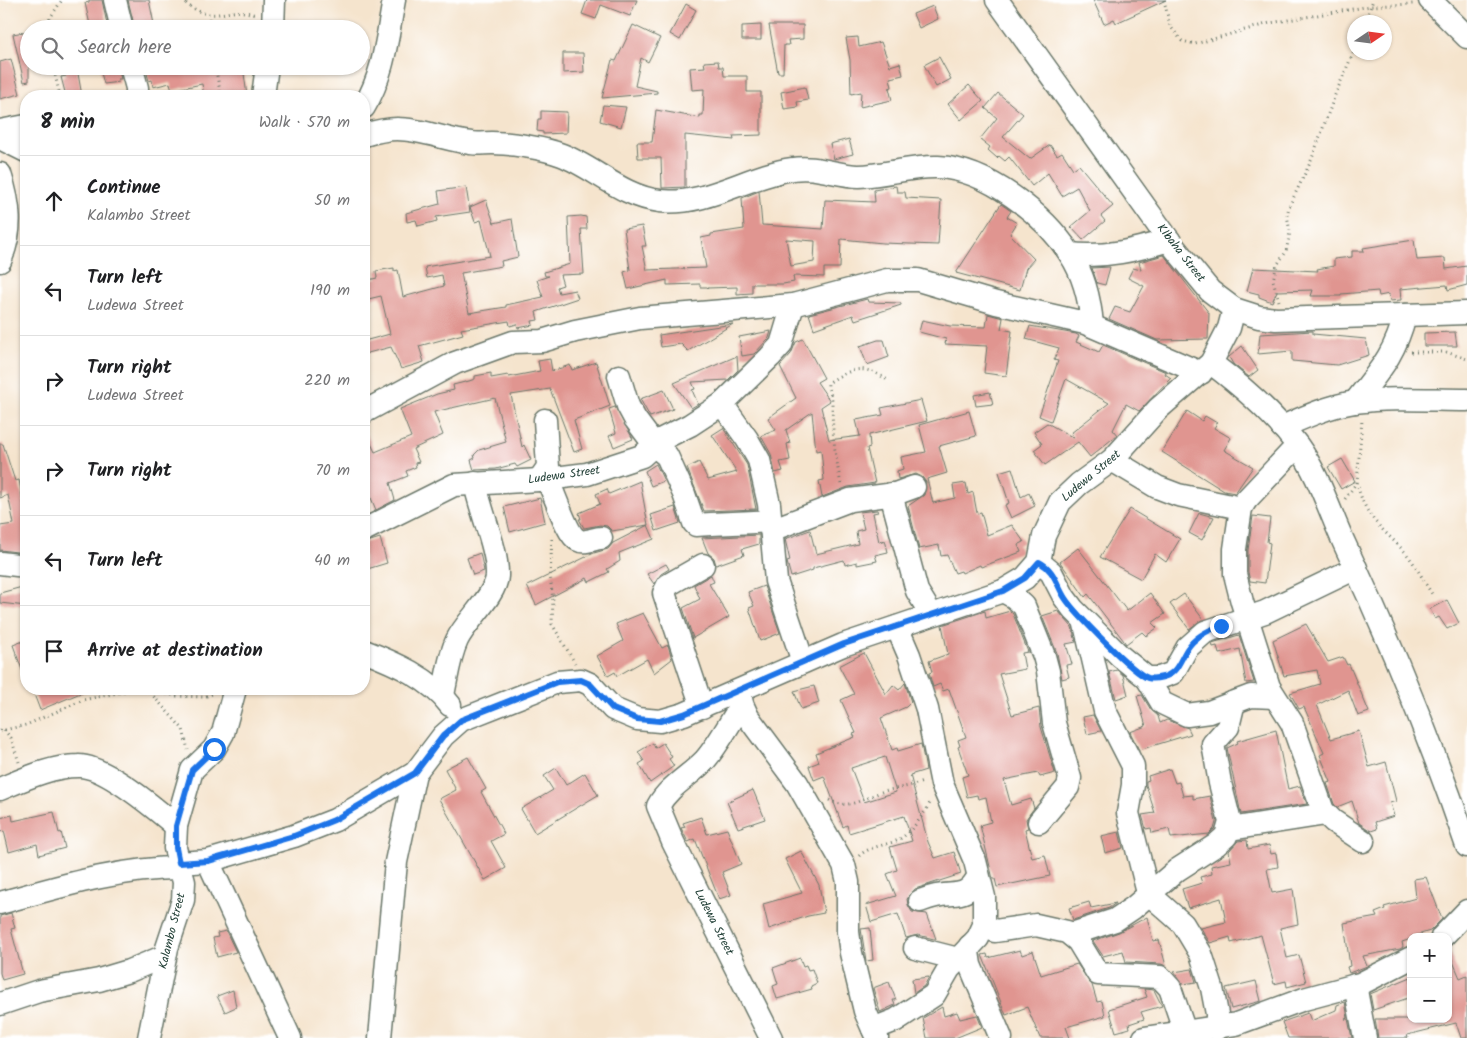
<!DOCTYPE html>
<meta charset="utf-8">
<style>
body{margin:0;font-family:Kalam,sans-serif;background:#f2f2f2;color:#202124}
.controls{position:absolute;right:15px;bottom:15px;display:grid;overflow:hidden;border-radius:10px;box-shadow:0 1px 4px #0004}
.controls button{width:45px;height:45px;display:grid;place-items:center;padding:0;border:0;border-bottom:1px solid #e0e0e0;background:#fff;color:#202124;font:25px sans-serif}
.compass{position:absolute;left:1347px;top:15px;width:45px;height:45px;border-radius:50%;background:#fff;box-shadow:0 1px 4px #0004;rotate:77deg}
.stop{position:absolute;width:15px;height:15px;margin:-11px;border:4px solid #1a73e8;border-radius:50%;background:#fff}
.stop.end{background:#1a73e8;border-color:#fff;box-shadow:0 1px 5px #0008}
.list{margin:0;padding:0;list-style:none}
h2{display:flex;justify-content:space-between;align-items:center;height:65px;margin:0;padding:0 20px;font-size:21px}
h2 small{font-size:16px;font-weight:400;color:#757577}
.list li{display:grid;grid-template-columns:32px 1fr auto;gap:15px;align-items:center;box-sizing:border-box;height:90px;padding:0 20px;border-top:1px solid #e0e0e0}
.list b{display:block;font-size:19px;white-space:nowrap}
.list p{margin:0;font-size:16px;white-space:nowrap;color:#757577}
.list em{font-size:16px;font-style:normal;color:#757577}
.icon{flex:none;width:28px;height:28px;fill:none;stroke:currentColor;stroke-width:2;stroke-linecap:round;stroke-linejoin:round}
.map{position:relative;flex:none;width:1467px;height:1038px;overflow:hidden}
.search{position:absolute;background:#fff;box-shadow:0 1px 4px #0004;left:20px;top:20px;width:350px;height:55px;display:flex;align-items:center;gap:12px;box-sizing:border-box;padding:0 18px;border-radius:28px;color:#757577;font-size:19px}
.panel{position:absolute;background:#fff;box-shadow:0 1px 4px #0004;left:20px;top:90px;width:350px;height:605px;border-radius:20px}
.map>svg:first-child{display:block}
</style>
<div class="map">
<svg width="1467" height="1038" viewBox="0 0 1467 1038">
<rect width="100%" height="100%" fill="#fff"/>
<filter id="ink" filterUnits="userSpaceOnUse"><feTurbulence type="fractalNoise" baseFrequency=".02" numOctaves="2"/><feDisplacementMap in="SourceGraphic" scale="10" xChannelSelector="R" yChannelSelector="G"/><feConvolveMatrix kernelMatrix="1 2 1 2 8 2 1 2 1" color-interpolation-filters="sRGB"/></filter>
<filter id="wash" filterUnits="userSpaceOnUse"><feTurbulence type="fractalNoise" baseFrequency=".0096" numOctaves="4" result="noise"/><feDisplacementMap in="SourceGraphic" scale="20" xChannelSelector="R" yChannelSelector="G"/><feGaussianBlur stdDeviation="1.12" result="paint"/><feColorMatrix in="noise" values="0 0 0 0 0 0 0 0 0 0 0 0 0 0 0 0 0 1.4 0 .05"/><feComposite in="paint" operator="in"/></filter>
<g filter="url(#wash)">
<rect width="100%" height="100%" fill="#f5e4cd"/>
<g id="blocks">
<!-- building -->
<g fill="#e09590" fill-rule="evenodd">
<polygon points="89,0 102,0 108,29 91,29 85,3 89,2"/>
<polygon points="128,0 149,0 155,29 135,29"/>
<polygon points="587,0 637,0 630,16 601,5 596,19 582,14"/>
<polygon points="1093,0 1166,0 1116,23 1114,19 1104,24"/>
<polygon points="686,4 696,10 680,40 670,34"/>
<polygon points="933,6 938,19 919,28 913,14"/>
<polygon points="633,25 660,38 648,62 641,58 635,86 657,91 657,93 602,98 612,60 616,61"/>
<polygon points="761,25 761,40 742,40 742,26"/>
<polygon points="769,25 803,25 803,39 788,40 789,45 784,45 783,73 778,73"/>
<polygon points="29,31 29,81 24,82 13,34"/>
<polygon points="858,37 859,47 881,42 890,66 900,63 903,75 890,78 892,87 889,88 892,100 860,107 861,92 851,94 850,60 846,38"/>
<polygon points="563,53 583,53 584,72 563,73"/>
<polygon points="939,57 951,79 936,87 924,65"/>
<polygon points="11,59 20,94 0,99 0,62"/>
<polygon points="718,61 719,67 723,67 724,76 747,76 747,92 761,92 761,135 733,136 734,140 685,135 685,187 662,188 661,158 638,158 637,142 652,142 656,110 700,118 700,115 703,115 704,89 692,90 690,68 705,67 704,62"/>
<polygon points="145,66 243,66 247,96 204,96 202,84 172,90 170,83 153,87 152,80 149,81"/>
<polygon points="118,67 121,79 118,79 119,82 104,84 100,69"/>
<polygon points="77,68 82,96 66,96 61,77 66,76 65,69"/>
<polygon points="969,85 983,101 961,120 948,104"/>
<polygon points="805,87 808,100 797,102 798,107 784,109 781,92"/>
<polygon points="998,93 1023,114 1003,137 1030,159 1050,145 1057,155 1062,152 1073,169 1079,165 1113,206 1101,216 1105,221 1083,240 1071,227 1090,211 1077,187 1062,196 1048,173 1032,186 1009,157 1005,161 999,156 997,158 988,150 990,147 980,139 997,118 985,108"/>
<polygon points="603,105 626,107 621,127 600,121"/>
<polygon points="541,111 567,112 566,133 543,134 543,132 537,131 538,119 541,119"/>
<polygon points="849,139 853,154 834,159 830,144"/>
<path d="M896,186L897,192H905L906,198L941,200L938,245L883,243L841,239L840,268H824V277L793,276L794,282L783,284H752V293L737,294V287L708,288L707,287H700V284L667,285V280L628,289L624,272L630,270L624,229L642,226L646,246H642L647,270L706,268L701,238L711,236V234L744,229L742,198L759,191L762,225L823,229L825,200L875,202L874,190ZM786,239L815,241L814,262L791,266Z"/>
<polygon points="466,187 470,212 436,217 437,221 418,226 416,220 407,222 406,213 440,204 438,191"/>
<polygon points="486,200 494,223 512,219 518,257 501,261 502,266 461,273 469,313 506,307 506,305 543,297 537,280 549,276 545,276 544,272 570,264 568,217 581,216 586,217 587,229 581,229 584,274 560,275 563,285 557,287 559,293 575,290 578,298 536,312 538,320 532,321 533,325 518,328 517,324 510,326 509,321 461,329 463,334 419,346 424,362 401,369 391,347 364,354 364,341 390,334 381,296 364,300 364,281 377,278 376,271 394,268 394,271 398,270 403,297 444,286 442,275 427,278 425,267 490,256 481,220 475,222 470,207"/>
<polygon points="1001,204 1011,211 1007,217 1017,223 1010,234 1034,259 1026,268 1020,290 956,273"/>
<polygon points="1414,240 1417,260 1445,258 1446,269 1467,266 1467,285 1448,290 1447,285 1400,289 1401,300 1390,301 1389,294 1379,296 1378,291 1341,294 1341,296 1311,296 1313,290 1277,291 1272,302 1259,297 1259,294 1247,291 1253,268 1318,271 1317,269 1334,266 1334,259 1352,257 1352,251 1364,251 1363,248"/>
<polygon points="1164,255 1209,313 1208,339 1157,340 1109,319 1115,307 1130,312 1144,286 1128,278 1133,268 1141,270 1139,262"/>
<polygon points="1110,267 1105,285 1097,283 1092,268"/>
<polygon points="867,299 868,302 901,303 901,305 855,320 853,315 814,329 809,314"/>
<polygon points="988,314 1003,318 1001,329 1012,331 1006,376 984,373 987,346 945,344 946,339 919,332 922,320 950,326 986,327"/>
<polygon points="733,324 688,351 681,344 661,347 659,335"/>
<polygon points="1030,326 1076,334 1079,336 1076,342 1099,352 1103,345 1166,372 1165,374 1171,378 1139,411 1126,404 1113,430 1117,435 1090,457 1078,442 1045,465 1034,450 1042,444 1034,432 1047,423 1074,438 1071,433 1109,403 1066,379 1051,421 1039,416 1058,361 1054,360 1059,348 1026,339"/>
<polygon points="771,331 769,338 754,354 742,356 739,337"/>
<polygon points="1313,331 1313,334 1366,339 1369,355 1337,365 1292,361 1292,351 1258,354 1260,334"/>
<polygon points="1455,332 1457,346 1424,346 1424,333"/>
<polygon points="803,339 824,378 817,382 830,401 821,407 829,440 860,436 856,420 883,415 881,408 921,400 927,421 869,435 870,447 867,448 875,483 848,487 822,497 819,481 824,480 821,450 816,451 812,412 786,430 790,443 787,444 790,460 780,462 783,471 775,473 771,454 761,436 776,430 768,418 796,398 780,366 791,354 796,342"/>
<polygon points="878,340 884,340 889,357 867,365 860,346"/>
<polygon points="1242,346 1258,370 1249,377 1233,364 1229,357"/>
<polygon points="737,356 738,370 728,380 692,382 695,389 692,390 698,404 691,408 674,383"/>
<polygon points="550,359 552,371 570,365 572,370 596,362 610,406 574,420 582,449 574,452 550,389 511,395 522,447 524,445 531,460 517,467 515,464 496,469 474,470 471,460 475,458 474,455 479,450 506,442 495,398 434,412 443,435 413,449 419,462 415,463 416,467 406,471 408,476 390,483 395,500 376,510 364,481 364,429 375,452 411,437 400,409 437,394 454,390 453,385 469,381 475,379 475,376 491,373 491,378 508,375 509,377 540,371 538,361"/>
<polygon points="664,390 673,409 650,417 640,399"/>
<polygon points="990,392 993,404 976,406 974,395"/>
<polygon points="615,407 633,439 614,447 609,436 616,433 609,409"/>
<polygon points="969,411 976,436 939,446 947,473 927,479 933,503 955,498 953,485 966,483 968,494 973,492 977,513 981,512 987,535 1012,525 1024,542 1018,545 1021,552 981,567 980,565 962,573 961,571 955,573 947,555 941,556 939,545 919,549 908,506 924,495 926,482 922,477 916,474 898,479 897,471 903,469 901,457 926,452 919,425"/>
<polygon points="1187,411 1202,421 1205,416 1217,423 1214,428 1231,438 1224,450 1253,467 1235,493 1224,491 1162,452"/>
<polygon points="723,428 747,465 756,509 704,511 687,468 699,462 708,480 737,472 712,435"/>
<polygon points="0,444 3,444 15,481 19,480 26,518 26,553 0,550 0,526 14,524 8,495 0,498"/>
<polygon points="1342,459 1355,481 1341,489 1328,467"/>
<polygon points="656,464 664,481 651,486 645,471"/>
<polygon points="1012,468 1021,497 1029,493 1035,506 1011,518 1005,505 1009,503 999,472"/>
<polygon points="640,481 648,525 654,539 619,553 620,561 607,569 609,572 589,582 587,578 536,605 527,586 594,553 608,549 613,543 648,525 612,531 607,526 600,525 584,528 579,519 581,519 579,513 600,504 596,494 607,489 609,494"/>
<polygon points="540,498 545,522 510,532 504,507"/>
<polygon points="675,507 680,523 656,531 651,515"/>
<polygon points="1130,509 1180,539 1166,562 1155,554 1141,579 1100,557"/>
<polygon points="877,510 878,512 873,513 879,542 885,540 888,552 875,555 877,561 857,565 857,562 845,565 844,560 813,568 813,570 791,577 787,562 790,561 785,539 810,530 816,554 858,544 856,531 864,529 860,512"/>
<polygon points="1199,513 1214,517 1202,540 1189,533"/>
<polygon points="1253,516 1270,518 1267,542 1270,543 1265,583 1250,581 1248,572 1248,550"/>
<polygon points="759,535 759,544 742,549 744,555 716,565 714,558 708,553 702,538"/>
<polygon points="380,538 387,563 364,570 364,543"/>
<polygon points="1078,548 1127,611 1150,593 1165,614 1152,623 1157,628 1146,636 1142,632 1126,644 1124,641 1088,594 1085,597 1060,562"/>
<polygon points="480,553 484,571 473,575 467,558"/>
<polygon points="666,564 669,569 661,574 654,584 647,574"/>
<polygon points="711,575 714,582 709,584 729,617 693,638 683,608 700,599 694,585"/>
<polygon points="26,586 26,606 0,603 0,593"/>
<polygon points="764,586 780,633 760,641 749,608 754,606 748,592"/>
<polygon points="1184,594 1203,619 1189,629 1170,604"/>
<polygon points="1447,600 1459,623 1447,629 1439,617 1435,619 1430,609"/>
<polygon points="985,611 986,618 1010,611 1013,614 1028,652 1022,653 1025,669 999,674 1012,715 1039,708 1041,727 1055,773 1040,777 1038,773 1004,780 1011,805 1031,799 1034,808 1026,819 1028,828 1025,829 1032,858 1045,855 1050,876 997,887 995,879 993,879 980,825 991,822 986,797 978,799 977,795 967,797 962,777 968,775 958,747 960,746 958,740 966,737 949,689 943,691 940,684 933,687 929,673 932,672 929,661 948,654 942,625"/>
<polygon points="1058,611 1072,627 1076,642 1066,644 1072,664 1066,665 1069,677 1062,679 1057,653 1042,616"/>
<polygon points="643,613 662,648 668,645 672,659 654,673 647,659 617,676 615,672 608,676 597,656 623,641 616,624"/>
<polygon points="1306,624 1328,662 1343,657 1347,665 1349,664 1369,712 1358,716 1348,690 1317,705 1331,739 1359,731 1369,767 1386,762 1396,801 1390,803 1394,816 1375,822 1377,829 1371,831 1359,823 1352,801 1337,807 1334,804 1327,783 1331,782 1320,755 1324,753 1304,707 1299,709 1290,693 1320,684 1317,670 1284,676 1273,640"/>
<polygon points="1239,635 1254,682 1246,683 1240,649 1219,654 1217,646 1213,647 1212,643"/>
<polygon points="26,640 26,678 25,678 13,645"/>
<path d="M864,653L886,694L893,685L899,690L905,683L911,702L906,707L881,718L892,750L897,748L898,751L921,744L926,770L910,775L928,842L935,858L954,852L961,874L915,889L907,899L908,905L912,912L927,914L936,939H934L918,935L906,938L898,914L871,922L866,905L896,896L887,874L897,870L890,847L912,841L904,816L849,833L847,825L843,827L824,776L814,780L809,766L819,762L816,753L855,737L853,734L856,733L841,700L854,694L839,666ZM885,757L896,792L864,802L851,768Z"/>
<polygon points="1117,670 1123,675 1128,695 1116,699 1109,672"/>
<polygon points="814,686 819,703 801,709 794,691"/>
<polygon points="32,689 90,689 40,710"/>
<polygon points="1142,695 1151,710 1158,716 1160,723 1167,720 1188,728 1191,734 1139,750 1130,732 1146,726 1137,696"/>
<polygon points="1093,715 1101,731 1087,734 1083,717"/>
<polygon points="1276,730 1288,789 1300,786 1307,804 1241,814 1227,748 1238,743 1237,741"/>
<polygon points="653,743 655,748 663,743 672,757 669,759 674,766 650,783 639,764 644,761 638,752"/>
<polygon points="468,757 486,789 481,792 504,834 491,841 506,868 485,880 439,799 456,790 445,769"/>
<polygon points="556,768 566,785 585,773 598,795 535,833 521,809 553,790 544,776"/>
<polygon points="1170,769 1175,783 1179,782 1183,796 1193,795 1193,799 1210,796 1216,822 1214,829 1209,834 1171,838 1169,829 1152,833 1151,828 1146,829 1142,815 1155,813 1146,785 1146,781 1149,780 1148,776"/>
<polygon points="753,790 765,819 738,828 727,802"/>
<polygon points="54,812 59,833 61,832 65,848 39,855 37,844 9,852 4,831 0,832 0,818 12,815 13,821"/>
<polygon points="701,817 707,834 727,829 741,864 722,872 731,895 719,899 695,839 688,842 681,828 685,827 683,823"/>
<polygon points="1119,832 1123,848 1105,853 1101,836"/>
<polygon points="1247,840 1248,849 1269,845 1271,854 1276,853 1278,867 1267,869 1272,893 1293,889 1298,924 1280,928 1287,958 1299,955 1306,982 1287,987 1286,981 1274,984 1261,935 1231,943 1230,937 1210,943 1201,928 1226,922 1221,898 1188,908 1182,889 1202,883 1200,877 1212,874 1211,866 1231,862 1229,851 1238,841"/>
<polygon points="801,851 819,885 824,913 808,916 769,929 763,904 802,893 785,859"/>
<polygon points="1426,877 1442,919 1430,931 1411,937 1411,939 1402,942 1403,947 1400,949 1363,956 1367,966 1349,973 1347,967 1350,966 1344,923 1377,917 1375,913 1385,909 1384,907 1416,898 1414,879"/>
<polygon points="1089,902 1091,908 1116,903 1109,908 1073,920 1069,908"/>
<polygon points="11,913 15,928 11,929 23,974 2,980 0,973 0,916"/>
<polygon points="1147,917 1153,941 1159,940 1166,966 1161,964 1126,962 1123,951 1103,956 1093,941 1119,932"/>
<polygon points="870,928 873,960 866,961 861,929"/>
<polygon points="226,931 236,952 217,957 213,938 218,937 217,933"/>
<polygon points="1020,950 1022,955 1033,951 1041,975 1077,964 1092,985 1097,1002 1102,1001 1105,1016 1066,1027 1070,1038 1040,1038 1027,1007 1006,1015 982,955 987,954 988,958"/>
<polygon points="1448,950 1460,978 1467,975 1467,1038 1461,1038 1456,1023 1407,1035 1408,1038 1378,1038 1375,1019 1448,1019"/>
<polygon points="800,958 803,966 806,965 808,970 812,969 817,983 811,986 812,989 777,999 773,986 778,984 773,968"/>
<polygon points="1192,969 1196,982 1183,984 1174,972"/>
<polygon points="929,977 924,986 914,993 912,979"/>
<polygon points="1411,977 1411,997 1373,1010 1370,994"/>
<polygon points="1256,981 1261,1001 1231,1009 1226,988"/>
<polygon points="889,982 896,1000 893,1000 895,1005 880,1012 873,988"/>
<polygon points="1144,989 1154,990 1162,1006 1141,1012 1144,1019 1129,1024 1130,1028 1116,1032 1109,1009 1147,997"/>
<polygon points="233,990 236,1007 225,1012 217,996"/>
<polygon points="1345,1002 1348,1018 1345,1019 1348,1019 1352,1038 1288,1038 1282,1022 1308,1013 1311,1021 1336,1010 1337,1005"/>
<polygon points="942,1007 944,1016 957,1012 960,1019 977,1015 982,1027 955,1038 927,1038 923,1018"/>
</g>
</g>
</g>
<g filter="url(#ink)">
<use href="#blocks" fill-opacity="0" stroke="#6a776a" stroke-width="1"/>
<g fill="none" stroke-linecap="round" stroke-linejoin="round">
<!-- minor casing -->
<g stroke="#6a776a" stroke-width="25">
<g id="minor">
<polyline points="115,0 122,29"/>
<polyline points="997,0 1173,246 1210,291 1234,309 1259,317 1276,319 1467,313"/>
<polyline points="1430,0 1467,37"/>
<polyline points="273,29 274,0"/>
<polyline points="131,66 137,88 137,96"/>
<polyline points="263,96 267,66"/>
<path d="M364,107C384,74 387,38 394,0"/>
<polyline points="0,131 26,126"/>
<path d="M364,135C374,132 386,129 397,129C422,129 446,140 471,143C478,144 485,143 492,143C510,143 544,148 562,155C595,168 623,197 660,201C707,206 748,175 793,169C816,165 837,176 859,176C886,175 911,166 938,167C987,169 1044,214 1070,254C1084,275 1090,301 1092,325"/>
<polyline points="0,138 26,151"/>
<path d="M0,174C10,205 13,230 0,261"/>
<path d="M1070,254C1105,258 1136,250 1169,240"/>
<path d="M1211,363C1243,387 1274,414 1298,446C1319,475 1330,513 1345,545C1391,643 1432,743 1467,846"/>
<path d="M619,376L628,406L635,419L656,447L667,456L684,494L694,523L696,525C721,523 745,523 770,521"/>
<path d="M1355,402C1379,371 1395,355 1405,315"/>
<polyline points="722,404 747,439 759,460 769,504 776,581 803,662"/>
<polyline points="364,412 455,363 513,342 542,341 575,331 640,318 793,305 887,280 918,280 996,303 1085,323 1201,373"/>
<path d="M1282,427C1305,417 1329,406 1355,402C1392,397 1429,400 1467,400"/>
<polyline points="1297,446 1246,500 1241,508 1235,549 1235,574 1242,602 1269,687 1292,723 1323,811 1333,821 1363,841"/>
<polyline points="1112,460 1157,487 1178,495 1241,508"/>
<path d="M547,479C554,492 567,535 578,540C585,544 594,538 601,538"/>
<polyline points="539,480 548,467 545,420"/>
<polyline points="891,494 917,591 931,614"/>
<polyline points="364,530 454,485 539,480 587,474 642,456 660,440 690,425 722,404 770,357 781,345 793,305"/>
<polyline points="771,530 850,500 895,494 914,487"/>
<polyline points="1039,562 1051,572 1064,597 1073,609 1120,656 1147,678 1159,678 1173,673 1187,648 1205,632 1265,612 1356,568"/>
<polyline points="0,563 26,566"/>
<polyline points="1003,591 1014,597 1024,606 1044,656 1048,671 1054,723 1070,778 1068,787 1039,822"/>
<polyline points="1084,620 1105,711 1133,766 1133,785 1128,813 1148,893 1183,924 1201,954 1212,988 1217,1014 1217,1029"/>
<path d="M364,651C395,663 430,678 450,705"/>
<polyline points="1147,678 1162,703 1187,715 1209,712 1251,696 1274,697"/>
<polyline points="740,693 742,704 748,717 797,783 844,865 848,882 848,932 851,953 865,1011 877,1038"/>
<path d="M443,695C447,677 449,657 457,640C466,621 496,595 497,576C498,549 480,511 475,483"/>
<path d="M742,704C730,722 719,744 705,760C690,776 669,786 658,806L673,842L771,1038"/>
<polyline points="702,707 664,593 668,585 703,565"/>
<path d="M0,789C24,779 52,766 78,766C104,765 156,809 176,826"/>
<polyline points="1230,829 1326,814"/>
<polyline points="208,861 290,1038"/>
<polyline points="179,863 208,861 294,836 335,820 415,773 443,736 461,720 557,682 581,680 590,684 613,709 637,719 660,721 684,714 843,645 1003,591 1025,578 1039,562 1044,536 1060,502 1079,484 1112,460 1158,409 1211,363 1229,328 1234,309"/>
<path d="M920,901C925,899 931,897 936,896C956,892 966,899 978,877"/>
<path d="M0,903C58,887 119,868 180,868"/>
<polyline points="984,925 995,931 1036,925 1067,932 1078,941 1098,974 1160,977 1170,988 1185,1032"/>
<polyline points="1072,934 1115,920 1133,908 1177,870 1216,845 1226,836 1230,822 1220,783 1213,744 1228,727 1234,702"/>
<polyline points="1442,937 1467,911"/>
<polyline points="970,946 968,952 970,965 1001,1038"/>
<polyline points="915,948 958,959"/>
<polyline points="1355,985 1365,1038"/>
<polyline points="0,1004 39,991 99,980 129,971 165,956"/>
<polyline points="873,1029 896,1020 934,995 949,969 978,938 984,925 984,897 975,861 942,784 927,709 909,655 897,627"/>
<polyline points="149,1038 167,948 183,900 184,882 175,848 176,826 192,770 214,749 223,733 235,689"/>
<polyline points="380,1038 396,862 415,773"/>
<polyline points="1144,1038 1236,1024 1304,999 1360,984 1411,958"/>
</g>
</g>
<!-- path -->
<g stroke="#6a776a" stroke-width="3" stroke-dasharray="1 4" stroke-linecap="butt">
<path d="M182,0C216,29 225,3 256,15"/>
<polyline points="1164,0 1170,26 1182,41 1195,44 1270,23 1371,6 1413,4"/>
<polyline points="1365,22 1373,0"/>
<polyline points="48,29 50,18 62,0"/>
<polyline points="207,29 210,16"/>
<polyline points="53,66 60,96"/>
<polyline points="215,66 221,96"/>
<polyline points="1279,301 1273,280 1277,265 1286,252 1290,232 1287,215 1289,207 1311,161 1335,95 1354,51"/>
<polyline points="1411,352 1446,352 1467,359"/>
<path d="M1357,482C1364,517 1381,527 1404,551C1415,563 1423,580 1432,594"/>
<path d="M841,484C835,456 832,430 832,401C832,394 827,389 828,383C853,367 864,364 889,381"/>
<polyline points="1345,499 1357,482 1362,420"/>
<polyline points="552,539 550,577 553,600 552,624 575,663"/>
<polyline points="142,689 177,696 204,697 215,693"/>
<polyline points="147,689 183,729 188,750"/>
<polyline points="4,730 11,738 19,762"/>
<polyline points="0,731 26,725 83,700 136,689"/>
<path d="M829,800C851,812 867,795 888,790C900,788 911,786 923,782"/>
<path d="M859,856C870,846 883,846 896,841C910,835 924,814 931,801"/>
</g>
<!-- minor -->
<use href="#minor" stroke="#fff" stroke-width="22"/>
</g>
</g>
<g fill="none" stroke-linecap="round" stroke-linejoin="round" filter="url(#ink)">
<!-- route -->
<path stroke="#1a73e8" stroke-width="6" d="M214,749L192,770L176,826V848L179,863L208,861L294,836L334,820L415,773L443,736L461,720L557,682L581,680L590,684L613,709L637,719L660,721L684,714L844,644L1003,591L1025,578L1039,562C1055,570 1056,584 1065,598C1074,612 1134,674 1148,678C1152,679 1159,678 1163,677C1177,674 1180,660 1187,649C1195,637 1208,630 1221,626"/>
</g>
<g text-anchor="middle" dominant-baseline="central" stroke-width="5" stroke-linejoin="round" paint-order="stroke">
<!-- street labels -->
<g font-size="12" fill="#1f3d34" stroke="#fff">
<text transform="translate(1181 253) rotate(52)">KIbaha Street</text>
<text transform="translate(564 475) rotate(-8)">Ludewa Street</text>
<text transform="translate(1091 476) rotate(-40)">Ludewa Street</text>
<text transform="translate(714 922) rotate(63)">Ludewa Street</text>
<text transform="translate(172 931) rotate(-76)">Kalambo Street</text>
</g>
</g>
</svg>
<div class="controls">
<button>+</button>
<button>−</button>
</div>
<svg class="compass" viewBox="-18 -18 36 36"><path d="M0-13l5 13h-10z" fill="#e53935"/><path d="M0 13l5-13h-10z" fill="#757577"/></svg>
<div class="stop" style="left:214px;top:749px"></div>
<div class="stop end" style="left:1221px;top:626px"></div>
<div class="search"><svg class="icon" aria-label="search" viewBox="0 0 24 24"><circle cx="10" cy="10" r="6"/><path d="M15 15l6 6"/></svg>Search here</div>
<section class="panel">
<h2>8 min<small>Walk · 570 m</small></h2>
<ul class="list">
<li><svg class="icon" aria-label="ahead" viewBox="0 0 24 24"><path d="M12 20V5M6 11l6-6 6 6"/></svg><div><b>Continue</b><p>Kalambo Street</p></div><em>50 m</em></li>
<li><svg class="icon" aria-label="left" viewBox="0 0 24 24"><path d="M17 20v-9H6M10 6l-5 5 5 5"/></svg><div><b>Turn left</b><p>Ludewa Street</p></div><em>190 m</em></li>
<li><svg class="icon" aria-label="right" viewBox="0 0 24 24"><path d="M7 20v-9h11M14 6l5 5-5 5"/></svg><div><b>Turn right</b><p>Ludewa Street</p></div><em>220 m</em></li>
<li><svg class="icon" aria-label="right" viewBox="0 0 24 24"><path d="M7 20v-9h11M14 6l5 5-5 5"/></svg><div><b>Turn right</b></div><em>70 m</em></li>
<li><svg class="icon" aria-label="left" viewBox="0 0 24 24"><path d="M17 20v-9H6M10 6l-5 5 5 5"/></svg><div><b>Turn left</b></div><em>40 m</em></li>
<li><svg class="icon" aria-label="arrive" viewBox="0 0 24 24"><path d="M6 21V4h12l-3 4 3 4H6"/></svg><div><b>Arrive at destination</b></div></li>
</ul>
</section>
</div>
